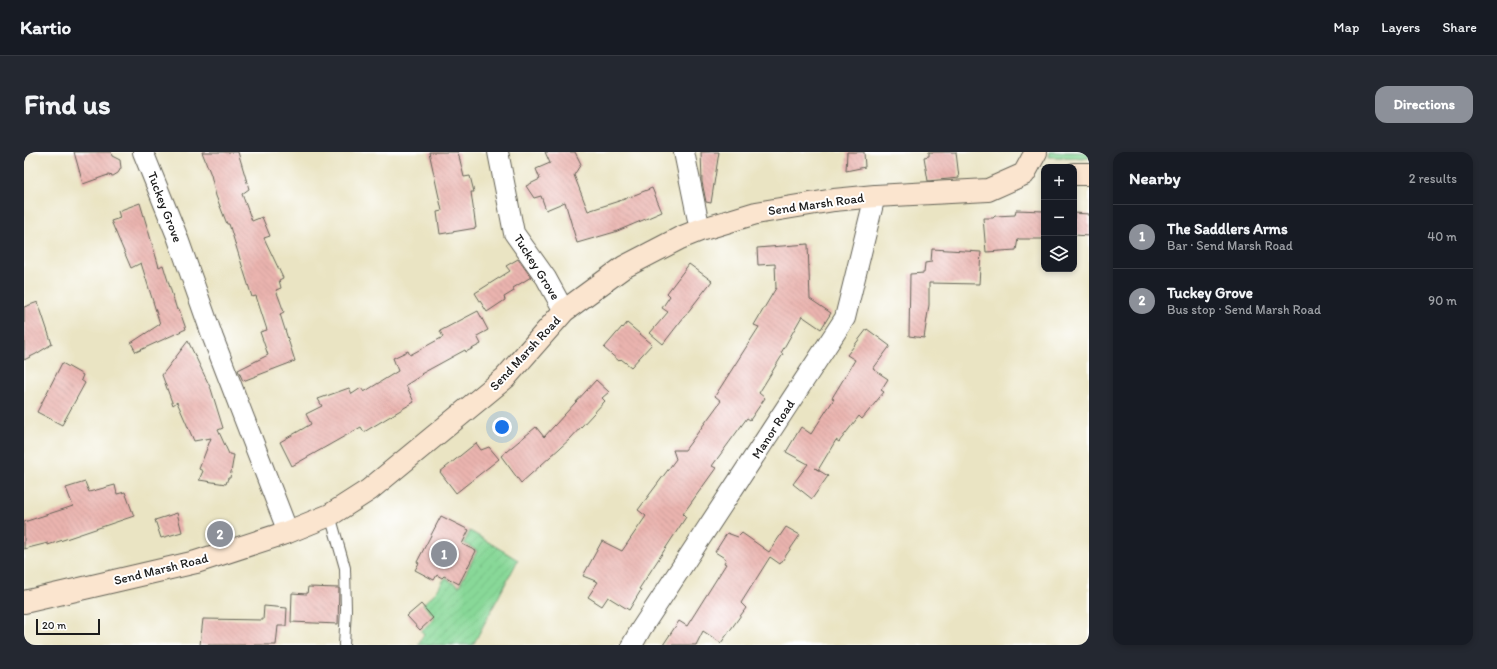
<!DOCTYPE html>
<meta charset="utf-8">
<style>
body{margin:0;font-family:Itim,sans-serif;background:#242831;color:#f1f3f6}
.controls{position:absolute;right:12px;top:12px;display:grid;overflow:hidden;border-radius:8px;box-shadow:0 2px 6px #0003}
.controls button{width:36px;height:36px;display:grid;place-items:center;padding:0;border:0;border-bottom:1px solid #363941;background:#171b24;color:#f1f3f6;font:20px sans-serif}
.scale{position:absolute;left:12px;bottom:10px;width:64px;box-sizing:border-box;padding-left:4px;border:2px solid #1c1c1c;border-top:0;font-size:11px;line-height:14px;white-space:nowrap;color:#1c1c1c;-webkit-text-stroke:3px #fff;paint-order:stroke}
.you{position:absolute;left:478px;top:275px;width:14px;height:14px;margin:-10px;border:3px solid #fff;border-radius:50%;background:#1a73e8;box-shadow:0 0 0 6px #1a73e833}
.badge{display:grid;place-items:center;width:26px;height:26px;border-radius:50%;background:#8c9099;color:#fff;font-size:13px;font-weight:700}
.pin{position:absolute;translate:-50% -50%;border:2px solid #fff;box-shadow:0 1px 4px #0006}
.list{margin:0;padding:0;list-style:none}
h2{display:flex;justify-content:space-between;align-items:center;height:52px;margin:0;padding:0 16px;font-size:17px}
h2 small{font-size:13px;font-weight:400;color:#9ea1a6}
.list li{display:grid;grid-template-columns:26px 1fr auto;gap:12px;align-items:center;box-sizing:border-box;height:64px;padding:0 16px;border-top:1px solid #363941}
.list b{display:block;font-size:15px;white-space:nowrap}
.list p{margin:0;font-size:13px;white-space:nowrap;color:#9ea1a6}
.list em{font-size:13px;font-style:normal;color:#9ea1a6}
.icon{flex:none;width:22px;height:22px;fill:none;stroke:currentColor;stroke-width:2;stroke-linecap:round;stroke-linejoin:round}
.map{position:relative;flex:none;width:1065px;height:493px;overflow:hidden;border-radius:12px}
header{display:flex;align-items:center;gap:24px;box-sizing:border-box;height:56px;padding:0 20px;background:#171b24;border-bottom:1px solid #363941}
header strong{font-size:19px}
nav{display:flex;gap:22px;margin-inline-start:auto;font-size:14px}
.intro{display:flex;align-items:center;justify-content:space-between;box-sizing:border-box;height:96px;padding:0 24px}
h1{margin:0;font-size:28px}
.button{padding:10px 18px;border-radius:12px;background:#8c9099;color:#fff;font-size:14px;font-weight:700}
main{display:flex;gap:24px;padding:0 24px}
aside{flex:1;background:#171b24;border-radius:12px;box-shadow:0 2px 6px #0003}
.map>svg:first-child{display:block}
</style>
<header>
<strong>Kartio</strong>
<nav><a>Map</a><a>Layers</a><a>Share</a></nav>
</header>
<div class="intro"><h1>Find us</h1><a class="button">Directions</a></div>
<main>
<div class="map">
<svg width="1065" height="493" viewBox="0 0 1065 493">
<defs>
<pattern id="park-tufts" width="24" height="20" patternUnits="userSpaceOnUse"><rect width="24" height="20" fill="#88d898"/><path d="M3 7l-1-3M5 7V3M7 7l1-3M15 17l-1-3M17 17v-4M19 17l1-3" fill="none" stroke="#75b982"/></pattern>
<pattern id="garden-furrows" width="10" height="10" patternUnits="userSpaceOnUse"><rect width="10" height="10" fill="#88d898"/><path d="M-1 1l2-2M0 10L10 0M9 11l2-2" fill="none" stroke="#75b982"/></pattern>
<pattern id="building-back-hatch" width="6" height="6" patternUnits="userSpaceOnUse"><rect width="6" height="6" fill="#eab4af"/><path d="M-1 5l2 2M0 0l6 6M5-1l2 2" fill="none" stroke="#c89a96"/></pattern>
</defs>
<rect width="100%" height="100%" fill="#fff"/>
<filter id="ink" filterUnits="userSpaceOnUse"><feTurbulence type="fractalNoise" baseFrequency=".025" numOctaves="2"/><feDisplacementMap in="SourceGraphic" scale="8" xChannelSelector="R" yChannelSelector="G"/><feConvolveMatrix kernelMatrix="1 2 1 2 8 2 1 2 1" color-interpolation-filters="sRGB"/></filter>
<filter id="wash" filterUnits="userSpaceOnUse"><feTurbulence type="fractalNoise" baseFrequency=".012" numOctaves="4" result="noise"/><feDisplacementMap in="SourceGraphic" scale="16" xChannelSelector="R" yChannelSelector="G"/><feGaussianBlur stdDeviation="0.9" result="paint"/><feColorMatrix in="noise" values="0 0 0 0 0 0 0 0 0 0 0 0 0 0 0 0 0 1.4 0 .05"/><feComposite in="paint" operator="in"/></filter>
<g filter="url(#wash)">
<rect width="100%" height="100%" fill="#eae4c3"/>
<!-- park -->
<polygon fill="url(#park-tufts)" stroke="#527a5a" points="1026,0 1065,0 1065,6 1025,5"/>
<!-- garden -->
<polygon fill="url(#garden-furrows)" stroke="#527a5a" points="446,379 494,408 449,493 394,493 400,482 397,479 411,466 399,452 412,440 421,426 435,434 453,399 440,391"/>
<g id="blocks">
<!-- building -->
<g fill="url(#building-back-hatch)">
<polygon points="50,0 87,0 88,4 96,8 97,16 94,21 89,24 84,23 59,32"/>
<polygon points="178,0 214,0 225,37 218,42 228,69 238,65 246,84 240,86 259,126 255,128 257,136 252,138 260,160 256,162 271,209 219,229 214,218 244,203 236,180 243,178 232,144 228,145 205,72 203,72 192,44 187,23"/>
<polygon points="405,0 434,0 440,25 446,24 450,40 447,40 452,76 416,82 413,60 418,59"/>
<polygon points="521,0 551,0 557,12 550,23 564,59 598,48 628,36 638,60 591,80 553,91 541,50 522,58 517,44 510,46 502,34 516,27 512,17 526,11"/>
<polygon points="677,0 695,0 687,51 682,50 678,30"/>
<polygon points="823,0 840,0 841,15 822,19"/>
<polygon points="905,0 932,0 935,26 904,29 900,5 905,4"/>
<polygon points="116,51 135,115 139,113 153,158 155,157 162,177 112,200 107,191 136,172 117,111 107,116 87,69 96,66 94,59"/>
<polygon points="992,58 1020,59 1020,87 994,87 992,98 962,100 959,66 969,66 971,64 991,63"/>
<polygon points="1050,61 1065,62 1065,84 1050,83"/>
<polygon points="784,92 786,147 807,161 797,177 778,164 757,201 759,202 735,241 741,246 726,268 723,266 688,314 692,316 659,362 662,365 615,437 617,438 605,458 584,445 578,454 564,445 574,430 559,424 578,389 598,399 622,364 614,358 652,307 649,298 661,298 697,249 691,244 735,175 730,173 752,136 751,112 734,113 733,96"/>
<polygon points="908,97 957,100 955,132 905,131 905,153 900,186 885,184 886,122 900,121 901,111 907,110"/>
<polygon points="494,107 507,125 489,136 490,139 480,145 481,148 463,160 451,141 486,119 482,114"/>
<polygon points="665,112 688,129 639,192 626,181 644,160 638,156 646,144 643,141"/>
<polygon points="14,150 28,192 12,202 0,208 0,155"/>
<polygon points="454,159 464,178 453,184 457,192 442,200 441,198 397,222 398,223 382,233 390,250 340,280 337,275 268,314 256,290 287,272 282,262 298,254 294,247 325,236 328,242 337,236 340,240 374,219 369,206 384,199 386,203 419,185 416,179"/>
<polygon points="603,171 628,192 607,215 597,207 595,209 580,196 598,175 599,176"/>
<polygon points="843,177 866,194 849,217 864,227 857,238 860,240 838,267 835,264 815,290 812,288 794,318 791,316 804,324 788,347 769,332 784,312 762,300 777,275 787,282 810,247 808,246 831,208 823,203"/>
<polygon points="164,189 187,237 199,276 194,278 205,302 210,303 206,326 204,326 202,332 175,328 179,319 175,317 187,286 170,289 153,250 149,253 138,223"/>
<polygon points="38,211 59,223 57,228 61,231 38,273 13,260"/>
<polygon points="572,228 585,240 578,246 581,249 546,287 497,331 477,304 512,275 520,285"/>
<polygon points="452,291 457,298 465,295 475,307 432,341 416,320"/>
<polygon points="61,330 65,340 91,333 93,342 101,340 110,364 24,393 24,391 0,397 0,370 49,354 42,336"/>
<polygon points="153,361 158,380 137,386 131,368"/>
<polygon points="417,364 445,378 438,392 452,399 435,432 420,424 418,426 413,423 410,428 391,418 395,411 393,410"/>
<polygon points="762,375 776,383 756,412 746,405 717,451 722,456 697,491 679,479 672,493 639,493 655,469 663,474 702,412 700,411 702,407 691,400 703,381 714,385 718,381 745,400"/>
<polygon points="284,435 315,436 314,472 267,470 268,441 283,442"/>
<polygon points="397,452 409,466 396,478 383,464"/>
<polygon points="240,454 263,456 262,474 254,474 252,493 176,493 179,467 239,468"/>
</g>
</g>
</g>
<g filter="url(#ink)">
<use href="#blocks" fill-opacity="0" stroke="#646256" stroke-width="1"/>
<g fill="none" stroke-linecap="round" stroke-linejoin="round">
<!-- lane casing -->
<g stroke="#646256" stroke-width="12">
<polyline id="lane" points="306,363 321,416 322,458 320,493"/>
</g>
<!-- street casing -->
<g stroke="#646256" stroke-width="22">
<g id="street">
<polyline points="119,0 153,84 189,186 264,380"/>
<polyline points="474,0 490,81 522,126 540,159"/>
<polyline points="660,0 676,78"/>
<polyline points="608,493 617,477 821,166 851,44"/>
</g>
</g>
<!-- secondary casing -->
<g stroke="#646256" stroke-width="24">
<g id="secondary">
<polyline points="1050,22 1065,22"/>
<polyline points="0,450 172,410 264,380 306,363 345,338 481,226 540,159 600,115 656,86 676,78 732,61 810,48 851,44 964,38 1000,22 1012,0"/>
</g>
</g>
<!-- lane -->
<use href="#lane" stroke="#fff" stroke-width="10"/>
<!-- street -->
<use href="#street" stroke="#fff" stroke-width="20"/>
<!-- secondary -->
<use href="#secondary" stroke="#fbe5cf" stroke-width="22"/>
</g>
</g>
<g text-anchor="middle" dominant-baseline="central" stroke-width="4" stroke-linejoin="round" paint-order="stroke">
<!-- street labels -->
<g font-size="13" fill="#1c1c1c" stroke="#fff">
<text transform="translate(792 52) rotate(-8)">Send Marsh Road</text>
<text transform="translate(141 55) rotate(69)">Tuckey Grove</text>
<text transform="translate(513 115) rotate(58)">Tuckey Grove</text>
<text transform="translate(501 201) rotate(-47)">Send Marsh Road</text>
<text transform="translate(749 277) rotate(-57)">Manor Road</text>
<text transform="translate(137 417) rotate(-14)">Send Marsh Road</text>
</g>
</g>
</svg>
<div class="controls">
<button>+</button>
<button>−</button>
<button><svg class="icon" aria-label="layers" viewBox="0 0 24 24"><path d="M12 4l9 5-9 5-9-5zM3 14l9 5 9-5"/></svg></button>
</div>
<div class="scale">20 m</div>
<div class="you"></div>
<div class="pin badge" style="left:420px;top:402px">1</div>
<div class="pin badge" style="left:196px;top:382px">2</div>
</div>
<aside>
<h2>Nearby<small>2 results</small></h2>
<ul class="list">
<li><span class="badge">1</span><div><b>The Saddlers Arms</b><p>Bar · Send Marsh Road</p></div><em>40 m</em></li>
<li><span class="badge">2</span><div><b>Tuckey Grove</b><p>Bus stop · Send Marsh Road</p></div><em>90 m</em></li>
</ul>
</aside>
</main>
